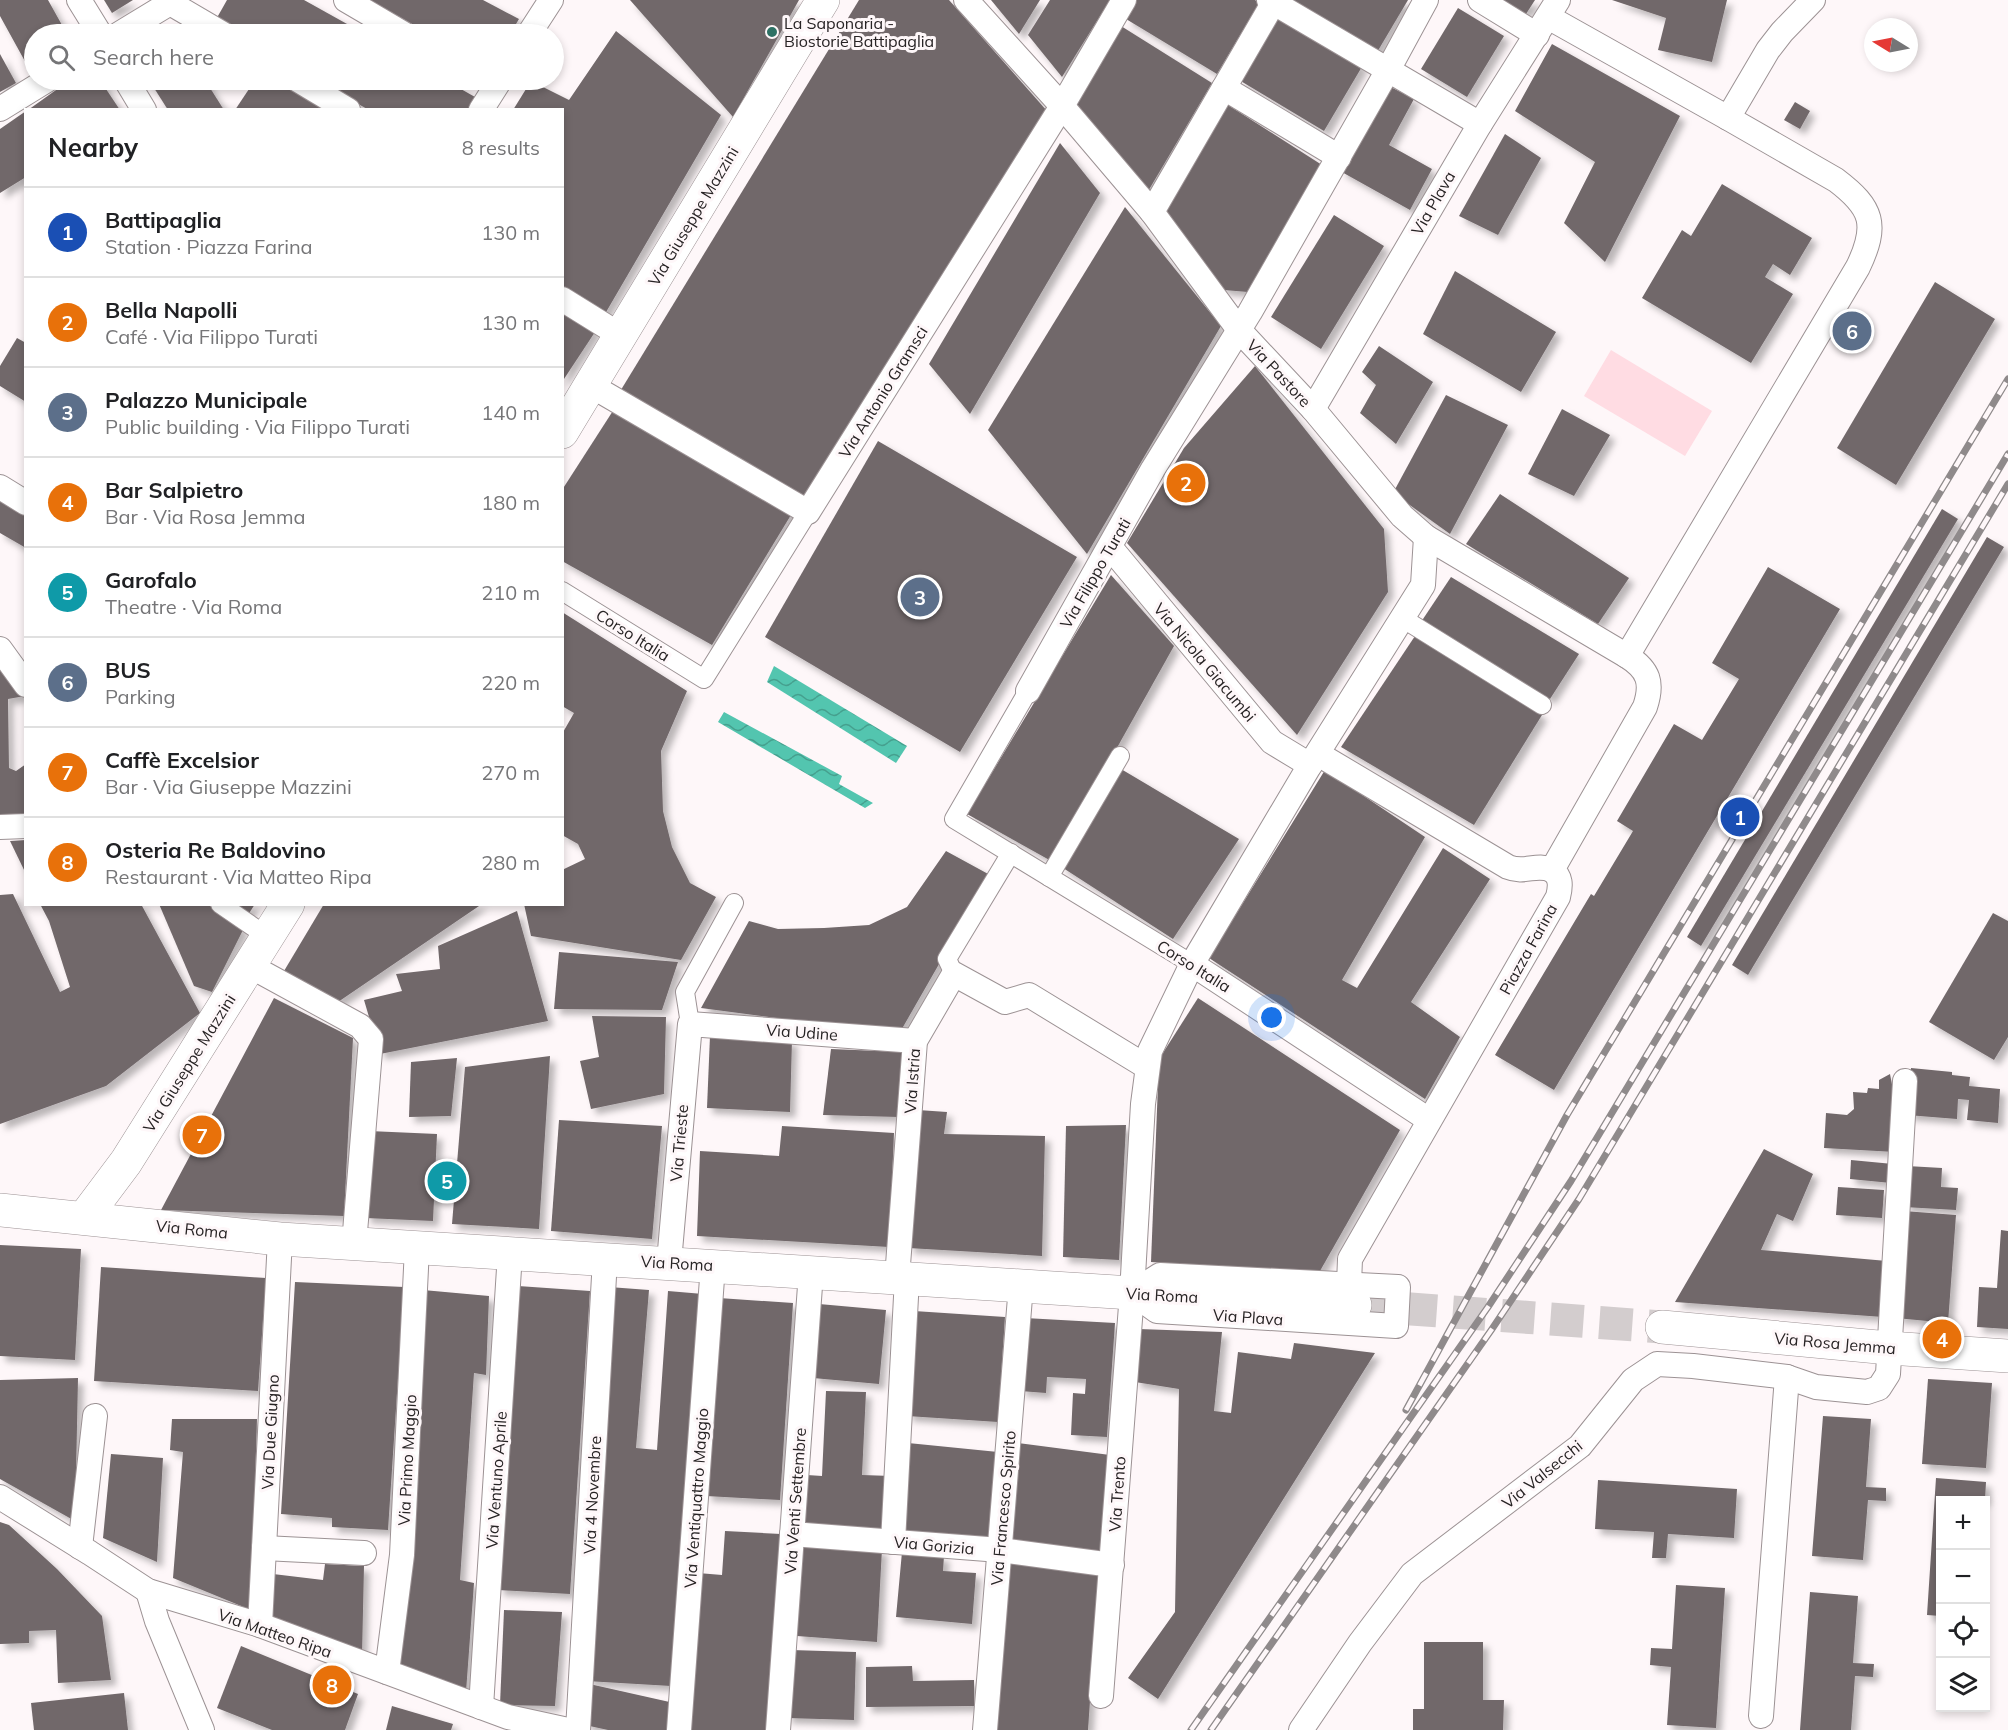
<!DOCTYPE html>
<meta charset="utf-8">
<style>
body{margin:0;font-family:Mulish,sans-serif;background:#f6f6f6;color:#202124}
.controls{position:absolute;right:18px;bottom:18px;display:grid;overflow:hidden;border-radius:0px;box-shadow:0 3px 9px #0003}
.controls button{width:54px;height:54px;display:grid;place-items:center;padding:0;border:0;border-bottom:2px solid #e0e0e0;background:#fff;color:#202124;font:30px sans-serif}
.compass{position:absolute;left:1864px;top:18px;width:54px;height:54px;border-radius:50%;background:#fff;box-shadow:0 3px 9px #0003;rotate:280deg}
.you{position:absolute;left:1272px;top:1018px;width:21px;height:21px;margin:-15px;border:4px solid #fff;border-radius:50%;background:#1a73e8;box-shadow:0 0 0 9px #1a73e833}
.badge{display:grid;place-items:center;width:39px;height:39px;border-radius:50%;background:#7c3aed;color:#fff;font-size:20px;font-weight:700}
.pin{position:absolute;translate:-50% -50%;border:3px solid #fff;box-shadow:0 2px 6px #0006}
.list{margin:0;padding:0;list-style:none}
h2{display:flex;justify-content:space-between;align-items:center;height:78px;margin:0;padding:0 24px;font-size:26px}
h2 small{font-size:20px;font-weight:400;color:#757577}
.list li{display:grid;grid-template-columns:39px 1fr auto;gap:18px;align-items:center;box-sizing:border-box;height:90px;padding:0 24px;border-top:2px solid #e0e0e0}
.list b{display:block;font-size:22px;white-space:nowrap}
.list p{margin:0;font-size:20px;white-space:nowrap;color:#757577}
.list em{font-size:20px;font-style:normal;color:#757577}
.icon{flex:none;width:33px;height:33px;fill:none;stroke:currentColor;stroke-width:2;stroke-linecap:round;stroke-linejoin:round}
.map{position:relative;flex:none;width:2008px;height:1730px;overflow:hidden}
.search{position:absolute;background:#fff;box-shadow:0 3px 9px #0003;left:24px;top:24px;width:540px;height:66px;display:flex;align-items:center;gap:15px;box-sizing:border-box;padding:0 21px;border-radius:33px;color:#757577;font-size:22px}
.panel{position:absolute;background:#fff;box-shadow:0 3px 9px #0003;left:24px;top:108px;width:540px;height:798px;border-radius:0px}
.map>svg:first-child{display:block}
</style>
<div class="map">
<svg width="2008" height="1730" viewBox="0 0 2008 1730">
<defs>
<pattern id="water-waves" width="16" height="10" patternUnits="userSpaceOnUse" patternTransform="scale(1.5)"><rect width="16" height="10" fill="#53c5af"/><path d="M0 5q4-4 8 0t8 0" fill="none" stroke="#45a08e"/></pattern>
<filter id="shadow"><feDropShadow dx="5.5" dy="5.5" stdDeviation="3" flood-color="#0004"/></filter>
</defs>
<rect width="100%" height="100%" fill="#fef7f9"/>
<!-- garden -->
<polygon fill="#ffdce3" points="1611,350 1712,411 1685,456 1584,396"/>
<!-- water -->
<g fill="url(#water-waves)">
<polygon points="774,666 907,746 896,763 767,682"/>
<polygon points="724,712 842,776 839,784 873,803 865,808 718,722"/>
</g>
<!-- building -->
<g fill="#71686a" filter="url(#shadow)">
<polygon points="0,0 48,0 67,34 34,34 34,61 27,65 0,16"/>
<polygon points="104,0 133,0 112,13"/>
<polygon points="227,0 304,0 365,34 236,34 214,23"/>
<polygon points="369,0 483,0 519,19 510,34 430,34"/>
<polygon points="630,0 799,0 733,117"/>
<polygon points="859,0 949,0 1047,111 802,504 616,398"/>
<polygon points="991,0 1040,0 1019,34"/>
<polygon points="1050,0 1110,0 1062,77 1028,35"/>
<polygon points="1137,0 1255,0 1259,3 1217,74 1126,19"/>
<polygon points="1287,0 1408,0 1376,54"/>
<polygon points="1503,0 1535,0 1526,14"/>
<polygon points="1612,0 1727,0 1712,62 1658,50 1666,18"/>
<polygon points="1458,8 1504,36 1467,97 1421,69"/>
<polygon points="1279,14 1363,65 1324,131 1239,80"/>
<polygon points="1121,26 1212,83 1147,193 1073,104"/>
<polygon points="616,31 721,115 602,319 562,292 562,110 513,110 531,81 569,100"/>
<polygon points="1552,44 1680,116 1605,262 1564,223 1595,162 1515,111"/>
<polygon points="0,54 16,83 0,92"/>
<polygon points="70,80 100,80 120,110 28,110"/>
<polygon points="149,80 205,80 224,110 168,110"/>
<polygon points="255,80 293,80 327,102 322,110 235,110"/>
<polygon points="315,80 445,80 475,97 468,110 369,110"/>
<polygon points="1387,85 1414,99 1389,145 1432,169 1410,210 1340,171"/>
<polygon points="1795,102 1810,111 1800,129 1784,120"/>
<polygon points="1228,105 1322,165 1248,292 1224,290 1167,224 1167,202"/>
<polygon points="26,111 26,177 0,193 0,129"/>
<polygon points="1505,134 1541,158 1498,235 1459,216"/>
<polygon points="1060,143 1100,193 970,414 929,364"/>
<polygon points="1722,184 1812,238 1790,275 1773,264 1765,277 1793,294 1751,363 1642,298 1682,230 1691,236"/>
<polygon points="1125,207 1221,326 1087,554 988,430"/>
<polygon points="1334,215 1384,246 1321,349 1271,317"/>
<polygon points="1455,271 1556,332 1521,392 1423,334"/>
<polygon points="1935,282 1995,319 1896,485 1837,448"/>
<polygon points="562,311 597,329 562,382"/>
<polygon points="17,338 26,343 26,402 0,386 0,366"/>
<polygon points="1379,346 1433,382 1396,444 1360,413 1376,385 1362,372"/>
<polygon points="1255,366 1384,529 1388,592 1297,735 1127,543 1184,448"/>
<polygon points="1446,395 1508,425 1450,534 1393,493"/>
<polygon points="618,403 794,510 712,645 562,561 562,490"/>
<polygon points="1562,409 1610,435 1574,496 1528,474"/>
<polygon points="878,441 1077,557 960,752 765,637"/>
<polygon points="1500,494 1629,578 1598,624 1466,544"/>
<polygon points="0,497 26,513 26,548 0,533"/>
<polygon points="1942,509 1958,519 1701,946 1687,937"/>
<polygon points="1987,537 2004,547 1748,975 1732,965"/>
<polygon points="1768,567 1840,609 1554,1090 1495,1055 1591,894 1594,896 1633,831 1617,821 1674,724 1702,740 1739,679 1712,663"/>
<polygon points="1111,575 1174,646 1053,862 967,814"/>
<polygon points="1451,577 1579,654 1550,699 1421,622"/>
<polygon points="562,612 687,691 661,751 663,811 672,847 690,883 716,897 681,960 531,936 524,904 562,904 562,870 585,859 578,844 562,835 562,734 574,713 562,706"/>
<polygon points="1417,633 1542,715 1474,825 1341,747"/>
<polygon points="0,660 25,696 8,699 9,768 16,771 26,764 26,819 0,821"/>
<polygon points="1121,769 1239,839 1173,939 1060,866"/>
<polygon points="1325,770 1425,837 1342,980 1357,988 1443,848 1490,879 1411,1002 1460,1037 1425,1099 1209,958"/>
<polygon points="26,840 26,874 10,841"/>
<polygon points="946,851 990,875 899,1034 701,1008 749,921 778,929 824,928 869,925 907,907"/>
<polygon points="13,894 60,992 70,987 49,921 40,904 141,904 200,1013 106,1086 0,1124 0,895"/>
<polygon points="159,904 207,904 244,928 212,992 194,986"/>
<polygon points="230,904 255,904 248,915"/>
<polygon points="324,904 482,904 338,1002 284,971"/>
<polygon points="517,911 548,1021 380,1054 364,1000 402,991 396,974 440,969 438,946"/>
<polygon points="1993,913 2008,921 2008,1037 1994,1060 1929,1022"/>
<polygon points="559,952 678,962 662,1010 554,1009"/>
<polygon points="274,998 353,1038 344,1216 161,1210"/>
<polygon points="1198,998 1400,1130 1320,1271 1151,1262 1159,1059"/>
<polygon points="592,1016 666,1017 664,1094 591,1109 580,1061 599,1057"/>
<polygon points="710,1036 792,1040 790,1112 707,1108"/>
<polygon points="831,1049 903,1052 899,1117 823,1115"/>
<polygon points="550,1056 539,1229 452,1224 465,1067"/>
<polygon points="457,1058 451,1116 409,1117 411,1062"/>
<polygon points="1911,1068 1952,1072 1952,1075 1970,1077 1969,1086 2000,1089 1998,1123 1967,1120 1969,1100 1958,1099 1957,1119 1907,1115"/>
<polygon points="1890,1074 1897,1111 1895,1152 1824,1148 1826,1113 1847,1115 1854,1109 1853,1092 1867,1093 1868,1088 1879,1089 1879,1080"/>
<polygon points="918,1110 947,1112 944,1134 1045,1136 1042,1256 908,1248"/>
<polygon points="559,1120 662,1126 652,1239 551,1231"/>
<polygon points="1126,1125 1119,1260 1063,1257 1066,1126"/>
<polygon points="782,1126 894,1133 889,1247 697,1236 700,1151 779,1156"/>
<polygon points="369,1131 437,1134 433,1221 365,1218"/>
<polygon points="1764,1149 1813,1174 1793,1221 1777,1214 1761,1250 1887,1261 1883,1317 1675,1302"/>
<polygon points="1851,1160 1893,1164 1891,1183 1850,1179"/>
<polygon points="1907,1166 1942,1168 1941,1187 1958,1188 1956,1210 1904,1207"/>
<polygon points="1838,1187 1884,1190 1882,1218 1836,1215"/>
<polygon points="1904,1211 1956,1215 1948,1323 1896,1318"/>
<polygon points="2001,1230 2008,1231 2008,1329 1977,1327 1979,1287 1997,1288"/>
<polygon points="0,1245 81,1249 75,1360 0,1356"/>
<polygon points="101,1267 266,1278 258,1391 94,1381"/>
<polygon points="295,1282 404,1287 388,1530 332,1527 332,1518 281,1514"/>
<polygon points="518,1286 590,1291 570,1594 498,1590"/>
<polygon points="609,1287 649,1290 636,1448 657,1450 668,1291 703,1294 671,1686 586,1681"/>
<polygon points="423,1290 489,1296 486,1375 474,1373 460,1580 474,1583 466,1692 392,1670"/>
<polygon points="719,1298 793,1303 780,1500 706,1496"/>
<polygon points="819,1304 886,1310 879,1384 813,1378"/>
<polygon points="914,1311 1005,1317 998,1422 907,1416"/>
<polygon points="1025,1318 1115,1323 1107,1437 1071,1435 1073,1393 1085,1394 1086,1379 1047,1377 1046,1393 1020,1391"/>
<polygon points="1139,1329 1222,1332 1214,1411 1231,1413 1238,1352 1291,1359 1294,1343 1375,1353 1158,1699 1128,1678 1175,1612 1179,1389 1135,1382"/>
<polygon points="78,1378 75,1521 0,1479 0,1380"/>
<polygon points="1928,1379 1992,1383 1986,1468 1922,1464"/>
<polygon points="826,1391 866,1392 862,1475 891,1476 889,1530 805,1527 807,1475 822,1476"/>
<polygon points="1823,1416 1871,1419 1866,1487 1886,1488 1886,1501 1868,1500 1863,1560 1812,1556"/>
<polygon points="172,1419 257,1419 251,1610 173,1578 183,1452 170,1450"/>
<polygon points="908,1443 998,1452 990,1540 900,1531"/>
<polygon points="1018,1443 1110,1455 1100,1552 1010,1544"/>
<polygon points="111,1454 163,1458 157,1562 103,1538"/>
<polygon points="1936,1478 1986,1482 1985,1500 1940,1500 1940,1616 1927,1615"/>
<polygon points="1598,1480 1737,1489 1734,1538 1668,1534 1666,1558 1652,1558 1654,1532 1595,1529"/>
<polygon points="0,1522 9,1525 57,1569 102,1616 111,1680 58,1683 56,1630 29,1631 29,1643 0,1644"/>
<polygon points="725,1531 781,1534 768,1730 686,1730 698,1573 722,1575"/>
<polygon points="803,1544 882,1549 877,1642 797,1636"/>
<polygon points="902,1552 944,1556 943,1571 976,1573 972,1624 896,1617"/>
<polygon points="1007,1558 1099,1568 1088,1730 995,1730"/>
<polygon points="325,1564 364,1566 362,1656 272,1621 273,1574 323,1580"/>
<polygon points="1676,1585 1725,1588 1716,1728 1667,1725 1671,1667 1650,1665 1651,1648 1672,1649"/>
<polygon points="1810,1592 1858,1596 1853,1663 1874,1664 1873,1677 1855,1676 1851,1730 1800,1730"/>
<polygon points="504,1610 562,1612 555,1706 500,1705"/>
<polygon points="1424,1642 1483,1642 1483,1700 1504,1700 1503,1730 1413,1730 1413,1709 1424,1709"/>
<polygon points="241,1646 358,1694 345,1730 272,1730 217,1708"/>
<polygon points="791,1650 856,1652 854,1720 786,1718"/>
<polygon points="912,1666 913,1681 974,1680 974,1706 866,1707 866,1667"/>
<polygon points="585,1683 674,1703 669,1730 608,1730 585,1725"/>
<polygon points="124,1693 128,1730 34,1730 31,1703"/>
<polygon points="392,1706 453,1724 451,1730 386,1730"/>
</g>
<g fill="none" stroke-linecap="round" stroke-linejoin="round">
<!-- secondary-tunnel -->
<polyline stroke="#d3cdce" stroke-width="33" stroke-dasharray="33 16" stroke-linecap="butt" points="1355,1305 1662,1327"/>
<!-- pedestrian casing -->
<g stroke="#9c9294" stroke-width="20">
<g id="pedestrian">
<polyline points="562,591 704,679 808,512"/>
<polyline points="1402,618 1542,705"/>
<polyline points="1028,691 954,819 1192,964"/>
<polyline points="1049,877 1120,756"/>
<polyline points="220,904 268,937"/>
<polyline points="954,974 947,959 1011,853"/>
<polyline points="690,1024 685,992 734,903"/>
</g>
</g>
<!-- minor casing -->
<g stroke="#9c9294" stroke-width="26">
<g id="minor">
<polyline points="79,0 100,34"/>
<polyline points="346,0 404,34"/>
<path d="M966,0L1062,106L1152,212L1239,330L1313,409L1402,516L1426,537L1627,656C1649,670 1653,683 1645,707L1552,870C1561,877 1561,885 1558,897L1350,1259L1349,1284"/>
<polyline points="1269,0 1480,124"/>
<polyline points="1480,0 1537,35"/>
<polyline points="170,3 223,34"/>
<path d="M1548,17L1728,118L1836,180C1873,208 1878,225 1858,267L1627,656"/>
<polyline points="119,34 175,0"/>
<polyline points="529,34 551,0"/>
<polyline points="126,80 144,110"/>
<polyline points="298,80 348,110"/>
<polyline points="1224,88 1339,157"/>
<polyline points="0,109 47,80"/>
<polyline points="481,110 500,80"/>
<polyline points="1728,118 1768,50 1782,32 1813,0"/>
<polyline points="1152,212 1275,0"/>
<polyline points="562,299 620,335"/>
<polyline points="590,385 808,512 1062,106 1124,0"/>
<polyline points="1313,409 1480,124 1558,0"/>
<polyline points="0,487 26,503"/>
<polyline points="1110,547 1272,742 1310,765"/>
<polyline points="0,649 26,685"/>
<polyline points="1028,691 1153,469 1250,312 1388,70 1426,0"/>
<path d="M1318,754L1508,867C1525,874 1536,863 1552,870"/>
<polyline points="0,827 26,826"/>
<polyline points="1192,964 1429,1120"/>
<polyline points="250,966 360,1026 371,1039 354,1244"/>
<polyline points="669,1262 690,1024 915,1041"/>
<polygon points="1160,1275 1398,1287 1396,1326 1157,1311 1132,1293"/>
<polyline points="897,1278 915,1041 954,974 1005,1002 1029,995 1147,1067"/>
<polyline points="0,1497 90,1553 148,1591 260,1625 508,1717 568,1730"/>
<polyline points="792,1534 1000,1550 1112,1565"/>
<polyline points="893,1542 907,1278"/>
<polyline points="80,1547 95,1416"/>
<polyline points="264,1548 364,1553"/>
<polyline points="148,1591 157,1621 202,1730"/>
<polyline points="260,1625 280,1239"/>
<polyline points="387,1672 402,1555 417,1248"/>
<polyline points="1101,1696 1132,1293 1143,1104 1150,1051 1192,964 1310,765 1423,585 1426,537"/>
<polyline points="481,1707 510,1253"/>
<polyline points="1761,1716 1787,1377"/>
<polyline points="578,1730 605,1259"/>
<polyline points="679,1730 713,1265"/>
<polyline points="778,1730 811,1272"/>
<polyline points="985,1730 1021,1285"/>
<polyline points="1301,1730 1360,1643 1412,1574 1580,1446 1633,1380 1657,1364 1693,1366 1787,1377 1816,1387 1867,1392 1879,1388 1888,1374 1905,1081"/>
</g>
</g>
<!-- secondary casing -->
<g stroke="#9c9294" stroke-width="34">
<g id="secondary">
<polyline points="562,432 823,0"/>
<polyline points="0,1210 280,1239 1132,1293 1355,1305"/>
<polyline points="84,1218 126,1162 288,904"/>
<polyline points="1662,1327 1889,1348 2008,1356"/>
</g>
</g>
<!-- pedestrian -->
<use href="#pedestrian" stroke="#fff" stroke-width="18"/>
<!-- minor -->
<use href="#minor" stroke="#fff" stroke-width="24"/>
<!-- secondary -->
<use href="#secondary" stroke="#fff" stroke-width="33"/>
<!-- rail casing -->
<g stroke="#8f8a8b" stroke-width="7">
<g id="rail">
<polyline points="1406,1410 1567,1115 2008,379"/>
<polyline points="1191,1730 1488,1307 1571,1181 2008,454"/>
<polyline points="1211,1730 1492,1329 1579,1199 2008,484"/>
</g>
</g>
<!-- rail -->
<use href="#rail" stroke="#fef7f9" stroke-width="4.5" stroke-dasharray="14" stroke-linecap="butt"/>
</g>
<!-- markers -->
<circle fill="#2d7164" stroke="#fef7f9" stroke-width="2" cx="772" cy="32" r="6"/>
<g text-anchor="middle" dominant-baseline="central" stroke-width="6" stroke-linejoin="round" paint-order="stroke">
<!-- poi labels -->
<g font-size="16" fill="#272324" stroke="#fef7f9" text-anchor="start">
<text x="784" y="23">La Saponaria -<tspan x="784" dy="18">Biostorie Battipaglia</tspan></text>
</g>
<!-- street labels -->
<g font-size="16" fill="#272324" stroke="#fef7f9">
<text transform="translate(1433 203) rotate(-60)">Via Plava</text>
<text transform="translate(693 216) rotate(-59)">Via Giuseppe Mazzini</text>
<text transform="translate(1279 373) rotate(47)">Via Pastore</text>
<text transform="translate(883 392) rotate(-58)">Via Antonio Gramsci</text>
<text transform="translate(1095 573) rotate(-60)">Via Filippo Turati</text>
<text transform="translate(633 635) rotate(32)">Corso Italia</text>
<text transform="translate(1205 662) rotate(50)">Via Nicola Giacumbi</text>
<text transform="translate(1528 949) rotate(-61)">Piazza Farina</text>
<text transform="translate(1194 966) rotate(32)">Corso Italia</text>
<text transform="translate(802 1032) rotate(4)">Via Udine</text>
<text transform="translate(189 1063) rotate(-58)">Via Giuseppe Mazzini</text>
<text transform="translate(912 1081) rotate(-86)">Via Istria</text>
<text transform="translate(679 1143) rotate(-85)">Via Trieste</text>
<text transform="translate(192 1229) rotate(6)">Via Roma</text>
<text transform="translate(677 1263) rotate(3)">Via Roma</text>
<text transform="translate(1162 1295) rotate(3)">Via Roma</text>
<text transform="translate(1248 1317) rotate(4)">Via Plava</text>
<text transform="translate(1835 1343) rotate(5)">Via Rosa Jemma</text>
<text transform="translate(270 1432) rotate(-87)">Via Due Giugno</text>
<text transform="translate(407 1460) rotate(-87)">Via Primo Maggio</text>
<text transform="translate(1542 1474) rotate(-39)">Via Valsecchi</text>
<text transform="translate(496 1480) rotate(-86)">Via Ventuno Aprile</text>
<text transform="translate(1117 1494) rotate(-86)">Via Trento</text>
<text transform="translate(592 1495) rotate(-87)">Via 4 Novembre</text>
<text transform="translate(696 1498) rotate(-86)">Via Ventiquattro Maggio</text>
<text transform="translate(795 1501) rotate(-86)">Via Venti Settembre</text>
<text transform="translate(1003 1508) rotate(-85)">Via Francesco Spirito</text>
<text transform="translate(934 1545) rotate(5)">Via Gorizia</text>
<text transform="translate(275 1633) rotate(19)">Via Matteo Ripa</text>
</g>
</g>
</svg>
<div class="controls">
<button>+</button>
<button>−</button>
<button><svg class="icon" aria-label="locate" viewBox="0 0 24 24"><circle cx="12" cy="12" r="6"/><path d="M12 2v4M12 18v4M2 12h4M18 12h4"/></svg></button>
<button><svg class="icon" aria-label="layers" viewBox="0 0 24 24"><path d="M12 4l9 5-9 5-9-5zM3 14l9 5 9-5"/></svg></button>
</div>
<svg class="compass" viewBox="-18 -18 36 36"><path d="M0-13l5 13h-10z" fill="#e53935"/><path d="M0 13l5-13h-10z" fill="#757577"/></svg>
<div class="you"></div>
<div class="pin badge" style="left:1740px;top:817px;background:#1a4fb4">1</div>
<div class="pin badge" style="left:1186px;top:483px;background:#e8710a">2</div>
<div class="pin badge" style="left:920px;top:597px;background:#5c6f8a">3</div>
<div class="pin badge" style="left:1942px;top:1339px;background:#e8710a">4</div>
<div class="pin badge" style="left:447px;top:1181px;background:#0f9aa8">5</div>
<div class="pin badge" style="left:1852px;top:331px;background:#5c6f8a">6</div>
<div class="pin badge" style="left:202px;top:1135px;background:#e8710a">7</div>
<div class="pin badge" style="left:332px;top:1685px;background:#e8710a">8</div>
<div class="search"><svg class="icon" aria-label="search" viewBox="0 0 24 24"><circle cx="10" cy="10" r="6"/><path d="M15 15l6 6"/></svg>Search here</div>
<section class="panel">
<h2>Nearby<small>8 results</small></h2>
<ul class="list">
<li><span class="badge" style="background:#1a4fb4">1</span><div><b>Battipaglia</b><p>Station · Piazza Farina</p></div><em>130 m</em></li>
<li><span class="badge" style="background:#e8710a">2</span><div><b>Bella Napolli</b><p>Café · Via Filippo Turati</p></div><em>130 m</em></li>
<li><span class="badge" style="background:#5c6f8a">3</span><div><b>Palazzo Municipale</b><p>Public building · Via Filippo Turati</p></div><em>140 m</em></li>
<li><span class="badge" style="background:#e8710a">4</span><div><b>Bar Salpietro</b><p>Bar · Via Rosa Jemma</p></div><em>180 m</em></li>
<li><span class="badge" style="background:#0f9aa8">5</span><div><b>Garofalo</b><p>Theatre · Via Roma</p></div><em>210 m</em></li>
<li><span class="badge" style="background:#5c6f8a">6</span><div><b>BUS</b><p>Parking</p></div><em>220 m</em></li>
<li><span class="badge" style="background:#e8710a">7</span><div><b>Caffè Excelsior</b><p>Bar · Via Giuseppe Mazzini</p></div><em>270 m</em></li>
<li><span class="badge" style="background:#e8710a">8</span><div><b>Osteria Re Baldovino</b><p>Restaurant · Via Matteo Ripa</p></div><em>280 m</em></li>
</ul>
</section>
</div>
